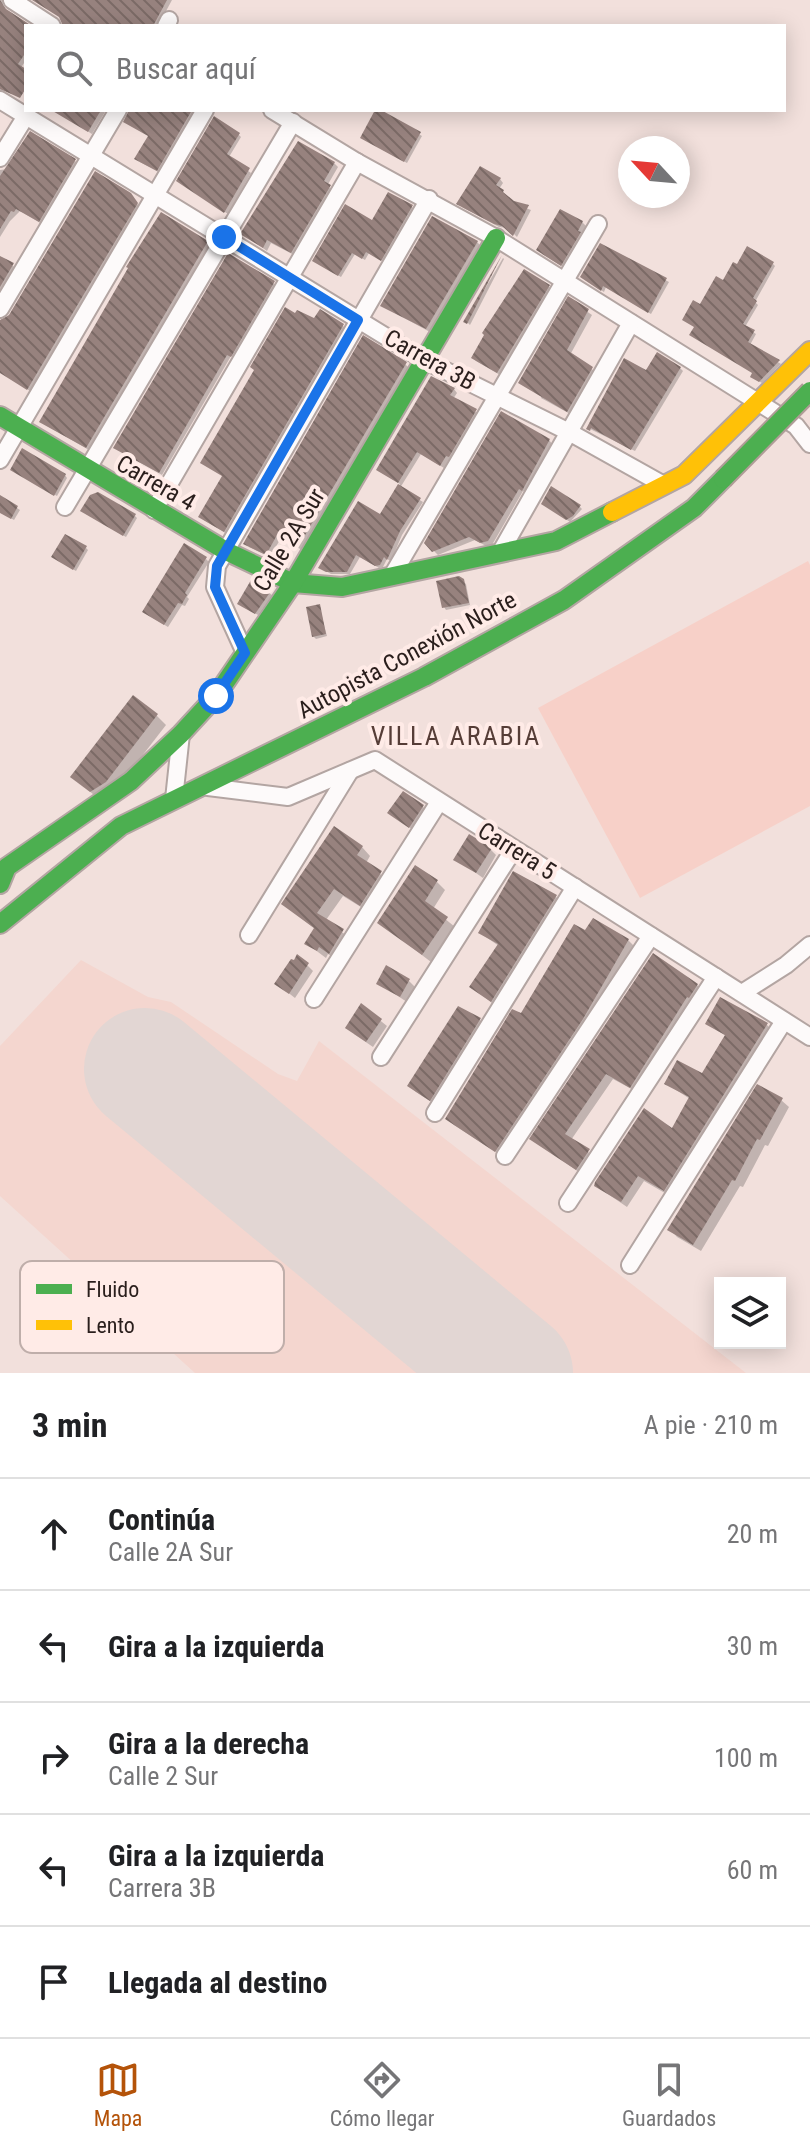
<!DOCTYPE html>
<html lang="es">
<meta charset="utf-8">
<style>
body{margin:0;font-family:"Roboto Condensed",sans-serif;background:#f6f6f6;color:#202124}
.controls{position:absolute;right:24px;bottom:24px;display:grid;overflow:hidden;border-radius:0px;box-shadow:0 4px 20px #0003}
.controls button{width:72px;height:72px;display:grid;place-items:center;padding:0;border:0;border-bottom:2px solid #e0e0e0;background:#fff;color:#202124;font:40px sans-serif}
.compass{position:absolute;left:618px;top:136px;width:72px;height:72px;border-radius:50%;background:#fff;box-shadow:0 4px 20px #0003;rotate:296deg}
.stop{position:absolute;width:24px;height:24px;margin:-18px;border:6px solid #1a73e8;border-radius:50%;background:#fff}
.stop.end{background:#1a73e8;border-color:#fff;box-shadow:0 2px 8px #0008}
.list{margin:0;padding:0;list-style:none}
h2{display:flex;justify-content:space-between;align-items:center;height:104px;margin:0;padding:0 32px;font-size:34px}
h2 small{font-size:26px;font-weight:400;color:#757577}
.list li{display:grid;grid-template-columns:52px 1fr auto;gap:24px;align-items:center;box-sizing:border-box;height:112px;padding:0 32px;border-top:2px solid #e0e0e0}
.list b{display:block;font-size:30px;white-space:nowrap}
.list p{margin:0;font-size:26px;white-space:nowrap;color:#757577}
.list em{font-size:26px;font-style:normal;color:#757577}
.icon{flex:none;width:44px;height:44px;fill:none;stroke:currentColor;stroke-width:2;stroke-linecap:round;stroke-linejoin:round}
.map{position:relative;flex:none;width:810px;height:1373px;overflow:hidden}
.search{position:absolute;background:#fff;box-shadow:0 4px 20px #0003;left:24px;right:24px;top:24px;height:88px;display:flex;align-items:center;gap:20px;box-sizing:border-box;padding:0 28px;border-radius:0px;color:#757577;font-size:30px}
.sheet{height:664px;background:#fff}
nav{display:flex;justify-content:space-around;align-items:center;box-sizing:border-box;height:112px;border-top:2px solid #e0e0e0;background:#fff;font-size:22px;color:#757577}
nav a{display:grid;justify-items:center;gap:4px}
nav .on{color:#b45309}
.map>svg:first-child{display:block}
</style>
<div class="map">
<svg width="810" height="1373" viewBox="0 0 810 1373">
<defs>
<pattern id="building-back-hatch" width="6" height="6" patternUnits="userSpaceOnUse" patternTransform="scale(2)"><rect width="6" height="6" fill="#97827e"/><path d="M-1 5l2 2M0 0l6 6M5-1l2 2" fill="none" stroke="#7b6a66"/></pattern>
</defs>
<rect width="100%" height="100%" fill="#f2e0dc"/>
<!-- built -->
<polygon fill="#f4d6cf" points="81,960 148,997 171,1002 278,1074 297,1081 319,1041 746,1373 195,1373 0,1196 0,1046"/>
<!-- green -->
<polygon fill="#f7d0c8" points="808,561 810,565 810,806 640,898 538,708"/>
<!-- shadow -->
<g fill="#0003">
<polygon points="0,0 5,0 3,5 7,12 28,26 26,26 26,60 5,92 0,95"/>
<polygon points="34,0 172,0 158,26 75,26"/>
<polygon points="53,110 111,110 108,114 105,112 92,134"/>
<polygon points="131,110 197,110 160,173 140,162 150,137"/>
<polygon points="377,110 422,136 407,163 365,140"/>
<polygon points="238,134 241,137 229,157 251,173 228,214 182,184"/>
<polygon points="75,161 78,164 42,224 20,211 10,221 0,237 0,170"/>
<polygon points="334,163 338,167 327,186 334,191 296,256 271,243 267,251 243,234"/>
<polygon points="500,179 503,183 499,189 506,195 505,196 513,203 531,210 517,237 508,228 499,227 462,207"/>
<polygon points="134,199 140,208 30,391 0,372 0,322 11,316"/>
<polygon points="412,207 414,209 384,262 369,253 365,260 355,254 341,277 317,263 372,222"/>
<polygon points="582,222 586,226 581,235 583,237 565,268 542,254"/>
<polygon points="207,242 210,245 89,450 44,424 130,269"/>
<polygon points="477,242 481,246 430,332 382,306"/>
<polygon points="601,245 669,282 651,314 606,287 604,292 584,279"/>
<polygon points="0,258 16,268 0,296"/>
<polygon points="503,258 504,259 470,325 466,321"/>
<polygon points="773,264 775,266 755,302 758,305 745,327 756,334 750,345 781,364 762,383 755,379 754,373 700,306 723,283"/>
<polygon points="273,283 276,286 234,358 231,356 162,475 118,450"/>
<polygon points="548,286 552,290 500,375 476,361 473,358"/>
<polygon points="569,299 592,315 570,355 596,372 572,415 541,398"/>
<polygon points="315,321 343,326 346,329 227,534 204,520 224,476 256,370"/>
<polygon points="405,364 409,368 302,550 281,538 270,557 249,547"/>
<polygon points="680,368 683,371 635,451 588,428 647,373"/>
<polygon points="432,378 454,389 457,393 453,399 479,414 453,459 450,458 444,468 421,454 400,488 423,502 402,535 391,561 387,559 383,567 379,568 360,557 350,574 331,574 324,570 380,517 400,484 378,470"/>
<polygon points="549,440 553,445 527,494 523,491 492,545 486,546 475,540 438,555 426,543"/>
<polygon points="15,472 65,475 67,478 57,496"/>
<polygon points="0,497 20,510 14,520 0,512"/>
<polygon points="546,506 580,507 582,509 570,522"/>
<polygon points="85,513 135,516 137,518 126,537"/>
<polygon points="86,548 88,550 76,571 56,559"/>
<polygon points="206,559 209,562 187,597 189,599 185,606 182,605 168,627 148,615"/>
<polygon points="459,578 466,584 470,605 446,610 444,607"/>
<polygon points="269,593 272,595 258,615 242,606"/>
<polygon points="319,606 327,636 316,639 313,636"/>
<polygon points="156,715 166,725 115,791 101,801 73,777"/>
<polygon points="423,807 429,813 416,832 396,818"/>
<polygon points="335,829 362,847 370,856 366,863 389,881 369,912 343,896 326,920 351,939 338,961 328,954 326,958 306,943 315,929 283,904"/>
<polygon points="490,849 496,855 483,878 456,859"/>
<polygon points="437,882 445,890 433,909 455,927 431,962 380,923"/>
<polygon points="556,897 562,903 497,1007 472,987 499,946 480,933"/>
<polygon points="628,940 634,946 589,1025 502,1156 454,1125 448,1119 521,1016"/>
<polygon points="307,965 313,971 295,998 277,984"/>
<polygon points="409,981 415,987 407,1002 378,983"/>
<polygon points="697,985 703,991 637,1092 613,1079 571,1140 595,1157 583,1175 532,1139"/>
<polygon points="362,1006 387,1026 373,1047 354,1034"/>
<polygon points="480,1020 486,1026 436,1105 416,1092 409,1086"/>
<polygon points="707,1024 767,1025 773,1031 670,1196 644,1181 627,1207 596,1186 673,1130 690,1099 667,1084 703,1076 726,1036"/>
<polygon points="781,1100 789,1107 768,1146 765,1145 743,1187 740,1186 701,1251 677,1237 670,1229"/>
</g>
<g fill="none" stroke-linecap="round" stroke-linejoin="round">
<!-- runway -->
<polyline stroke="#e2d6d3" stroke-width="122" points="145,1069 512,1373"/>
</g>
<!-- building -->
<g fill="url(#building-back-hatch)">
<polygon points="0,0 6,9 32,26 26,26 26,52 18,64 26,69 26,88 20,98 0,89"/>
<polygon points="32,0 167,0 153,26 63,26 59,17"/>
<polygon points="51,110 105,110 101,110 88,132"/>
<polygon points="129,110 192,110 157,171 134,159 148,136 123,122"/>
<polygon points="375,110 381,110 421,132 404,162 360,138"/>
<polygon points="214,116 240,133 227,154 250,168 224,213 176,181"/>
<polygon points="30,131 76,159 39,222 16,209 14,212 11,211 0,229 0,176"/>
<polygon points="298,141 335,162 324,181 331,185 291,253 267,240 263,248 240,234"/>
<polygon points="480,166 501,178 496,185 504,190 503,192 514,201 529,205 513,236 502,226 494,224 456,204"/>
<polygon points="95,171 131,193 138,203 27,390 0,373 0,320 9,315"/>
<polygon points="388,192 413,205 381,261 366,252 362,259 352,253 338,276 312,261 345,204 372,220"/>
<polygon points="560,209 583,221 578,231 581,232 561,266 536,250"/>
<polygon points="161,212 208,241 86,448 39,422 128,268 126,267"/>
<polygon points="432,216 478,241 426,329 380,306"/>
<polygon points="600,243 667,278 648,313 603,286 601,291 580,277"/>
<polygon points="747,246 774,262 753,298 757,301 743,324 755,330 748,342 780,360 759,382 750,377 752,373 689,335 694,327 682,320 693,300 700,304 716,276 723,280 733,262 737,264"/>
<polygon points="228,253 275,281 231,357 227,355 159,473 113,448"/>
<polygon points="502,255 467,324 463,322"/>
<polygon points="0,256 14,263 0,287"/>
<polygon points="524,269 550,285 497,373 471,358 484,335 482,333"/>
<polygon points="568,296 589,309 567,350 593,367 567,412 518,383"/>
<polygon points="285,307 295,313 297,310 314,318 320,309 344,324 224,532 198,517 222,476 200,463 254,370 250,367"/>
<polygon points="363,335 407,362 298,547 277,535 266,555 243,544"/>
<polygon points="657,352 681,367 631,450 591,428 590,431 586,429 624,358 646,370"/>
<polygon points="431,376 455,388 450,395 477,409 449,457 446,456 440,466 417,452 398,483 376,470"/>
<polygon points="501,411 550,439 522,491 519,489 488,541 480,543 469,537 432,552 424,543"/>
<polygon points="22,448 66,474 54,496 10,470"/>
<polygon points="398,484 421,498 400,531 387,560 384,557 380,565 375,566 356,555 347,572 326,572 318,568 358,501 380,514"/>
<polygon points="551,486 581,505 573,516 566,520 541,504"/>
<polygon points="98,492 136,514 123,536 80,511 90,495"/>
<polygon points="0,495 18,506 11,519 0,513"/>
<polygon points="65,534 87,546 73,570 51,557"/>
<polygon points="184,543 207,557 185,593 187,595 182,604 178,603 164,625 142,612"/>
<polygon points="459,576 464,579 469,603 442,608 436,581"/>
<polygon points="251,580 271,591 255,614 237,604"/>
<polygon points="320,604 326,634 312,637 306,607"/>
<polygon points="133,695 158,714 106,782 90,792 70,777"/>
<polygon points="403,791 424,805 409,828 387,813"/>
<polygon points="334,826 363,846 357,855 382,871 360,906 334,889 317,913 344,929 329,954 319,947 317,951 304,944 314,928 281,904"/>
<polygon points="469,834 492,848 476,873 453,860"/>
<polygon points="415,865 438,880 425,901 448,917 422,955 377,923"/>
<polygon points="513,871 557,895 491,1002 469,987 498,944 478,933"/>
<polygon points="593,918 629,939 583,1019 495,1152 445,1119 512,1009 521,1013 574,924 585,930"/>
<polygon points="653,953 698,984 689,998 687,997 630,1088 606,1074 565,1134 590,1149 576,1170 529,1139"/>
<polygon points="297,954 309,963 289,994 274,984 291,959 294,960"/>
<polygon points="386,965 410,979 400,997 376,984"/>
<polygon points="720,997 768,1023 664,1191 638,1176 621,1202 594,1186 595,1182 644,1108 672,1128 689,1097 664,1084 677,1060 702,1073 725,1035 705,1024"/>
<polygon points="361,1003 382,1019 366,1042 345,1028"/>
<polygon points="458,1006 481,1018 430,1101 407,1086"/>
<polygon points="757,1084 783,1098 760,1140 757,1139 735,1181 732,1180 693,1245 667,1230"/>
</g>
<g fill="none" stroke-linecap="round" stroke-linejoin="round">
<!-- street casing -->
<g stroke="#b3a5a2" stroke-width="20">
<g id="street">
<polyline points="12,0 52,26"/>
<polyline points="166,26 169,20"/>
<polyline points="0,100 424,360 569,432 662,484"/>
<polyline points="272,110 357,162 496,238 796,426 810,444"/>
<polyline points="0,158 26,116"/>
<polyline points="0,309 118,110"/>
<polyline points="0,460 205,110"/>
<polyline points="65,507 293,122"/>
<polyline points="154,510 357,162"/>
<polyline points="500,553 631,323"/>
<polyline points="393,574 598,224"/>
<polyline points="245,653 215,587 217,566 429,199"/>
<polyline points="208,787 288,797 375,760 810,1037"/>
<polyline points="174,799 181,734"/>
<polyline points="249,935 350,771"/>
<polyline points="742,993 786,965 810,945"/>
<polyline points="314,999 439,802"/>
<polyline points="381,1057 514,849"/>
<polyline points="435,1113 575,887"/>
<polyline points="505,1156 651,936"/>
<polyline points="568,1203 716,977"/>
<polyline points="630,1265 784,1021"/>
</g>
</g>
<!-- fast casing -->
<g stroke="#b3a5a2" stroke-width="22">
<g id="fast">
<polyline points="0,416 226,551 293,583 342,587 556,541 612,512"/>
<polyline points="0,884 7,867 131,781 181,734 216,696 293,583 496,238"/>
<polyline points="0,924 121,826 424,677 564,600 694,508 723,479"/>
</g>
</g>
<!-- slow casing -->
<g stroke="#b3a5a2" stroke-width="22">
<polyline id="slow" points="612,512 684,475 810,351"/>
</g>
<!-- street -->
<use href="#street" stroke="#fdfafa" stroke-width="16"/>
<!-- fast -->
<use href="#fast" stroke="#4caf50" stroke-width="18"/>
<!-- slow -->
<use href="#slow" stroke="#ffc107" stroke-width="18"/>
<!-- fast-bridge casing -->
<g stroke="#b09c97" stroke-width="22" stroke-linecap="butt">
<polyline id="fast-bridge" points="723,479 810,391"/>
</g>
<!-- fast-bridge -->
<use href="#fast-bridge" stroke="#4caf50" stroke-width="18"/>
</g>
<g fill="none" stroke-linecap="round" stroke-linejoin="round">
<!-- route -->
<polyline stroke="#1a73e8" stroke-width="10" points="216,696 245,653 215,587 217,566 358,320 224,237"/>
</g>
<g text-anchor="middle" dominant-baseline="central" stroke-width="8" stroke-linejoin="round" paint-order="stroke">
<!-- street labels -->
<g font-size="24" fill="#2a1e1c" stroke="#ffebe7">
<text transform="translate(430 360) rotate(29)">Carrera 3B</text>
<text transform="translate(156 483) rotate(30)">Carrera 4</text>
<text transform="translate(289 540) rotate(-59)">Calle 2A Sur</text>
<text transform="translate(407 655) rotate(-28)">Autopista Conexión Norte</text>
<text transform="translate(517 851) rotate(32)">Carrera 5</text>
</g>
<!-- neighbourhood labels -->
<g font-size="26" letter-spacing="2" fill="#563d37" stroke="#ffebe7">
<text x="456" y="736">VILLA ARABIA</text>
</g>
</g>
<!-- legend -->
<rect x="20" y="1261" width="264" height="92" rx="12" fill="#ffebe7" stroke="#bfaeaa" stroke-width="2"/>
<rect x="36" y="1284" width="36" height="10" fill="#4caf50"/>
<rect x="36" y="1320" width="36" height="10" fill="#ffc107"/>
<g font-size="22" fill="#2a1e1c">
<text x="86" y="1297">Fluido</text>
<text x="86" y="1333">Lento</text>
</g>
</svg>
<div class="controls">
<button><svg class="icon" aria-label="layers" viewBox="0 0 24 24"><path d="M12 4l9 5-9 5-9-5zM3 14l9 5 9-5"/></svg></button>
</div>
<svg class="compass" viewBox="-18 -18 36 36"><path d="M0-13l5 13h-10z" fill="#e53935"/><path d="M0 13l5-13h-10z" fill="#757577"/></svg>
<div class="stop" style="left:216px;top:696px"></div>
<div class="stop end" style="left:224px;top:237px"></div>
<div class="search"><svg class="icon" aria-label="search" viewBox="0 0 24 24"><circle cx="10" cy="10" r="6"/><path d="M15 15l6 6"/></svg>Buscar aquí</div>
</div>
<section class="sheet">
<h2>3 min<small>A pie · 210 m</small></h2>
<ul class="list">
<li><svg class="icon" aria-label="ahead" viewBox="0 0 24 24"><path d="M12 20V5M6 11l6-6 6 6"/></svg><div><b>Continúa</b><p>Calle 2A Sur</p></div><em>20 m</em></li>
<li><svg class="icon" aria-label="left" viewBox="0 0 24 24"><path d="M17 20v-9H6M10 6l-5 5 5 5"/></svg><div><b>Gira a la izquierda</b></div><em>30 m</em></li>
<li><svg class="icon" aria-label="right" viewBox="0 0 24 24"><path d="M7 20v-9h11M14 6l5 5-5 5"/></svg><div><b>Gira a la derecha</b><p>Calle 2 Sur</p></div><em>100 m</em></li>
<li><svg class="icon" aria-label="left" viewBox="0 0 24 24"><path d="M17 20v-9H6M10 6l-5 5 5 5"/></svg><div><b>Gira a la izquierda</b><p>Carrera 3B</p></div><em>60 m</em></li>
<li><svg class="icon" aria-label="arrive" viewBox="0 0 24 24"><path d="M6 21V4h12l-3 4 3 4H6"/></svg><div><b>Llegada al destino</b></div></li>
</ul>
</section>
<nav>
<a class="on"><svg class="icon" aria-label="map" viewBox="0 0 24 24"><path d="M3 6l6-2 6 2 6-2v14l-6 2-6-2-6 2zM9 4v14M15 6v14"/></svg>Mapa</a>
<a><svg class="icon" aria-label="directions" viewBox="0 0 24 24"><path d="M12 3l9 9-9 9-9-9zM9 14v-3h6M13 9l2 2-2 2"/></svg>Cómo llegar</a>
<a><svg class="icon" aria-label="saved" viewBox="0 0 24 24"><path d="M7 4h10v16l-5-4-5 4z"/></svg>Guardados</a>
</nav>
